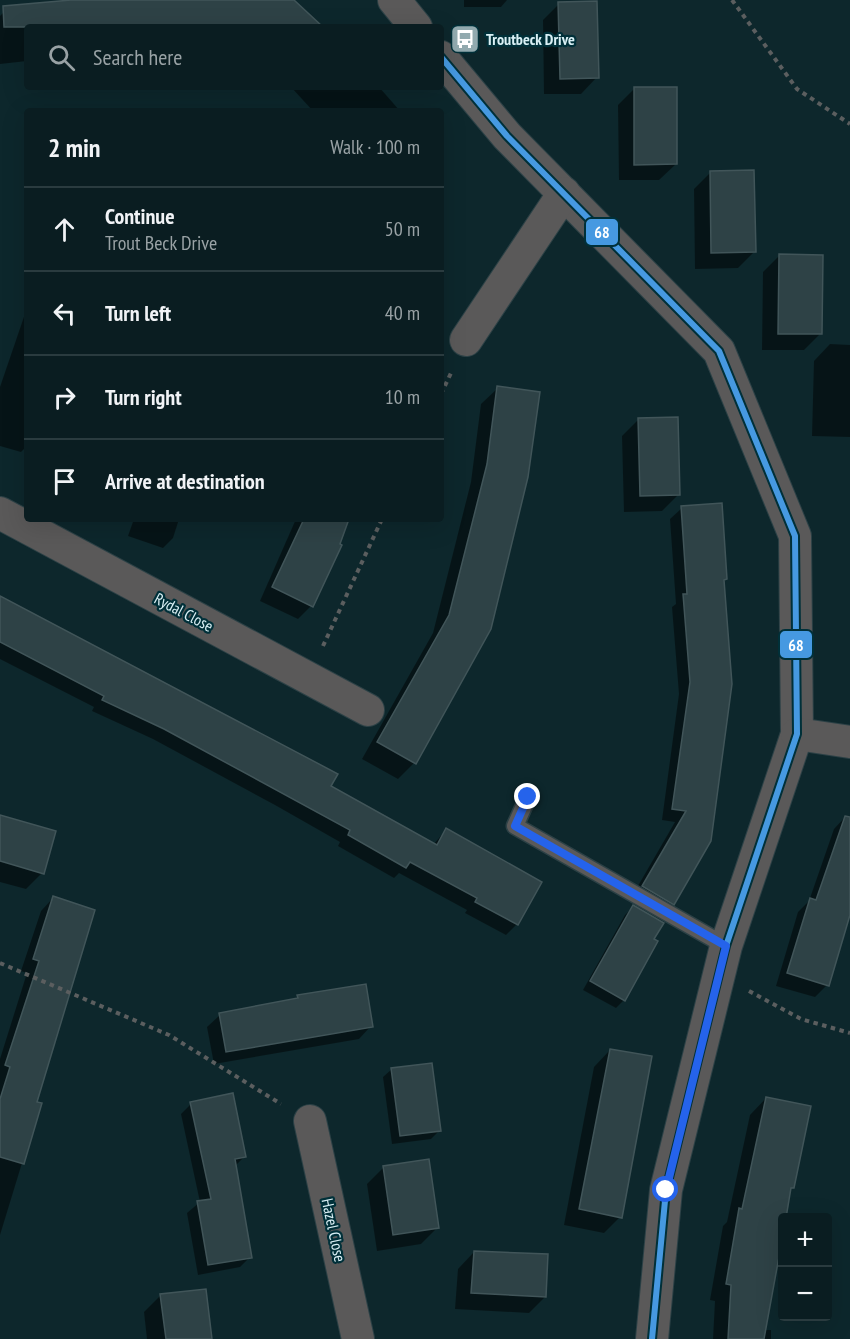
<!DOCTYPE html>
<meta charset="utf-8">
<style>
body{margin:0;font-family:"PT Sans Narrow",sans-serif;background:#182a2e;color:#f1f3f6}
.controls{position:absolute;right:18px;bottom:18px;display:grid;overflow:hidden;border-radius:6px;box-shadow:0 6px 24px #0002}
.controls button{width:54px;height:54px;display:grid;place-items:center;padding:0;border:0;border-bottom:2px solid #2a3b3f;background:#0a1d21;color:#f1f3f6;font:30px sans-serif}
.stop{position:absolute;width:18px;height:18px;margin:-14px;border:4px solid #2563eb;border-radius:50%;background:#fff}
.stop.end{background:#2563eb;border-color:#fff;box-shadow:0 2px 6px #0008}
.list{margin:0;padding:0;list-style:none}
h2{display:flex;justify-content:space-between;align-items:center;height:78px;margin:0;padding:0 24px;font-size:26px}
h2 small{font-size:20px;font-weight:400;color:#99a2a5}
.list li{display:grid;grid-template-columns:39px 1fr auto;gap:18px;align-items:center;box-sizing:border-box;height:84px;padding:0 24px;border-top:2px solid #2a3b3f}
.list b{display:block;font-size:22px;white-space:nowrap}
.list p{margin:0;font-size:20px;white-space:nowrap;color:#99a2a5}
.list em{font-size:20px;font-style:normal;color:#99a2a5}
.icon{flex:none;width:33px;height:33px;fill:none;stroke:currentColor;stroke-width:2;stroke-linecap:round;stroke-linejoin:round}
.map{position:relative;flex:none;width:850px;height:1339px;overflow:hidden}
.search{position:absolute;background:#0a1d21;box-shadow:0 6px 24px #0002;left:24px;top:24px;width:420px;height:66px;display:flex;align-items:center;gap:15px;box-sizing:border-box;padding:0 21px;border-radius:6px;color:#99a2a5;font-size:22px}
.panel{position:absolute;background:#0a1d21;box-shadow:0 6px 24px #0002;left:24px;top:108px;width:420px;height:414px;border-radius:6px}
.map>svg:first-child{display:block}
</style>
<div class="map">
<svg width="850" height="1339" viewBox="0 0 850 1339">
<rect width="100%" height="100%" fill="#0d272c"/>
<!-- shadow -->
<g fill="#0007">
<polygon points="82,0 256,0 320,27 27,27 27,61 0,64 0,16 8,8"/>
<polygon points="464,0 507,0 501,7 464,7"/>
<polygon points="559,4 597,77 581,94 544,94 543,20"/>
<polygon points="291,87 379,87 400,111 313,111"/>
<polygon points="634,89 676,164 659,180 619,180 618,105"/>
<polygon points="710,173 754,252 738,268 695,269 694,189"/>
<polygon points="779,256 820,334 804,350 762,350 763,272"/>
<polygon points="27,308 27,446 21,452 0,446 0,387"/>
<polygon points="830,344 850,345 850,437 812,436 814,361"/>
<polygon points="498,388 538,393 414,763 398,779 362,759 433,633 471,482 481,404"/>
<polygon points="639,419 678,495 662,511 624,512 622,436"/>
<polygon points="682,508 726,579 723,582 673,904 662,915 631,898 675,822 662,820 679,694 672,607 676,604 670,519"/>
<polygon points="134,519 179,519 173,538 163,548 128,536"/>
<polygon points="296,519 348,519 311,606 298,619 260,601"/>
<polygon points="0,596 433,845 446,830 517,924 506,935 465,913 467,910 399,873 394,878 338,846 340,842 275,805 153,739 92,711 94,707 0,659"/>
<polygon points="0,816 42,873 26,889 0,882"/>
<polygon points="846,816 850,818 850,917 827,985 815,997 776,986 798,912 809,901 834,829"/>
<polygon points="53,898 36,1103 40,1104 0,1235 0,1059 27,973 21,971 41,911"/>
<polygon points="633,907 624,1000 616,1008 583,990 625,915"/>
<polygon points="298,996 371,1026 359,1039 214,1064 207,1027 220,1015 293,1001"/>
<polygon points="610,1050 620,1217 604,1233 564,1225 594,1067"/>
<polygon points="392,1069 439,1131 431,1139 392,1144 383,1077"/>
<polygon points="766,1098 792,1188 789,1191 782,1218 764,1330 771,1330 771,1339 713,1339 715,1301 710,1300 723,1226 727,1222 750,1115"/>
<polygon points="191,1104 245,1156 235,1166 250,1257 240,1267 198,1275 187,1213 200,1202 181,1114"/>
<polygon points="384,1167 438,1227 421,1244 377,1251 367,1184"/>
<polygon points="474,1252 545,1297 529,1313 455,1309 458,1269"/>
<polygon points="161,1295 211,1339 147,1339 144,1312"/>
</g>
<!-- building -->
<g fill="#2e4246" stroke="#415559" stroke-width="1.5">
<polygon points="71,0 294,0 323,27 4,27 3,6"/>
<polygon points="597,1 599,78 560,79 558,2"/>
<polygon points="634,87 677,87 677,164 634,165"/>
<polygon points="754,170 756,252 711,253 710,171"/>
<polygon points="779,254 823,255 822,334 778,334"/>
<polygon points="497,386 540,392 528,477 491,629 416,764 377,742 449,615 487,464"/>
<polygon points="678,417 680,495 640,496 638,418"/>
<polygon points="722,503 727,579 724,580 732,684 711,841 674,905 642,886 686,811 672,809 690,682 683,594 687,594 681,506"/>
<polygon points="304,519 349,519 340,544 342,545 313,607 272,587"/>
<polygon points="0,596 338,774 331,786 437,845 446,828 542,882 518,925 475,902 477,898 410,862 406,868 348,835 350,830 164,729 102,700 104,696 0,642"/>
<polygon points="0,815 56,831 44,874 0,861"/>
<polygon points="845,816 850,817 850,915 829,986 787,973 810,898 816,900"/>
<polygon points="53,896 95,910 37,1102 42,1103 24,1164 0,1157 0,1099 10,1067 5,1065 39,961 33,959"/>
<polygon points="633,905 664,923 654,939 658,941 625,1001 590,981"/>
<polygon points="366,984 373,1027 226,1052 219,1013 298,998 297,995"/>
<polygon points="610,1049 652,1056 622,1218 579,1209"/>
<polygon points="432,1063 441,1131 400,1136 391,1068"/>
<polygon points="233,1093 246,1157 235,1159 252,1258 208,1265 197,1201 211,1199 190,1102"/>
<polygon points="766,1097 811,1106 794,1188 791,1188 786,1218 783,1218 783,1235 764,1339 728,1339 731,1285 726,1284 739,1208 742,1209"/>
<polygon points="429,1159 439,1228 393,1235 383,1166"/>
<polygon points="474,1251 548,1254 546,1297 471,1293"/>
<polygon points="206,1289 212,1339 166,1339 160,1294"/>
</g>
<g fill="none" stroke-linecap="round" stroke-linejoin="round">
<!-- service casing -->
<g stroke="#2c4146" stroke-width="19">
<polyline id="service" points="528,797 515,826 726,946"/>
</g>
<!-- minor casing -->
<g stroke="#2c4146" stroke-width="34">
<g id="minor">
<polyline points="394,0 416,27"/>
<polyline points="441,57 507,136 719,351 795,536 797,734 726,946 666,1190 652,1339"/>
<polyline points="466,340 564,193"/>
<polyline points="0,513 368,710"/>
<polyline points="797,734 850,742"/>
<polyline points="310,1121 358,1339"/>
</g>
</g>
<!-- path -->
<g stroke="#5b5e5f" stroke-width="4" stroke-dasharray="4.5 4.5" stroke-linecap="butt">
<polyline points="732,0 797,89 850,124"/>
<polyline points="441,394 452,371"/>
<polyline points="323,646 382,519"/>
<polyline points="0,963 169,1035 281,1104"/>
<polyline points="749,991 801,1019 850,1033"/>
</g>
<!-- service -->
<use href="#service" stroke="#5a5959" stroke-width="16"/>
<!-- minor -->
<use href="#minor" stroke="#5a5959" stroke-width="32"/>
<!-- bus-1 casing -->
<g stroke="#003039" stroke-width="10">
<polyline id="bus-1" points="441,57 507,136 719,351 795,536 797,734 726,946 666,1190 652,1339"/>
</g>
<!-- bus-1 -->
<use href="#bus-1" stroke="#4699e1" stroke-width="6"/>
</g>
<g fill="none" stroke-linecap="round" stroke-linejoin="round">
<!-- route -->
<polyline stroke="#2563eb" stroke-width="8" points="528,797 515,826 726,946 666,1190"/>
</g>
<!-- icons -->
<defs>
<g id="bus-square" transform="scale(1.5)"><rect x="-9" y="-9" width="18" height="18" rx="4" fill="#92aaaf" stroke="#003039"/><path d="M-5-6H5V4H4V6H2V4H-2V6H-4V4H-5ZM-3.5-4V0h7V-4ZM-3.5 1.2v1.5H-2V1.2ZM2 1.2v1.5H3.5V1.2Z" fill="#fff"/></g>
</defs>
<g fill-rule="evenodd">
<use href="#bus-square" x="465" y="39"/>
</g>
<g text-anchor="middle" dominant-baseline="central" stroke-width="4.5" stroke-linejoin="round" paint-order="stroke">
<!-- poi labels -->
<g font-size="16" font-weight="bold" fill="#d9f0f5" stroke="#003039" text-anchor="start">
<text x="486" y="39">Troutbeck Drive</text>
</g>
<!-- street labels -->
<g font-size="16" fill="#d9f0f5" stroke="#003039">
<text transform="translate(184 612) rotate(28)">Rydal Close</text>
<text transform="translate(334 1230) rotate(78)">Hazel Close</text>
</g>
</g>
<g stroke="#003039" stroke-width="2">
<rect x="585" y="218" width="34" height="28" rx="6" fill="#4699e1"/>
<rect x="779" y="630" width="34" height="29" rx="6" fill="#4699e1"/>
</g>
<g font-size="16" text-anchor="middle" font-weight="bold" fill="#fff">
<text x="602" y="238">68</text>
<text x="796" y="651">68</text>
</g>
</svg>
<div class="controls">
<button>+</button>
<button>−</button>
</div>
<div class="stop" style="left:666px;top:1190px"></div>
<div class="stop end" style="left:528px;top:797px"></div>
<div class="search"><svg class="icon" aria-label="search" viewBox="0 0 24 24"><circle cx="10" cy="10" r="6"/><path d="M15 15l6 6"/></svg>Search here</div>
<section class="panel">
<h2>2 min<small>Walk · 100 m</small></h2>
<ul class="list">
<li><svg class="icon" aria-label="ahead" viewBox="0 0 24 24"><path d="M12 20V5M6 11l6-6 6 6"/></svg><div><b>Continue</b><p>Trout Beck Drive</p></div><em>50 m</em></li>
<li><svg class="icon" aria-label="left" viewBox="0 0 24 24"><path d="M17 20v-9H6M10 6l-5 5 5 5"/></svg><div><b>Turn left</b></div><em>40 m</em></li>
<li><svg class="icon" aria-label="right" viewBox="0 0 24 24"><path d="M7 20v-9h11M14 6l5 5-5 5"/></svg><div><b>Turn right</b></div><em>10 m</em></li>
<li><svg class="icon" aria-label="arrive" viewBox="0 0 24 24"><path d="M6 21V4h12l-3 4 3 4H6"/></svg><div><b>Arrive at destination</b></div></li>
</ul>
</section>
</div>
